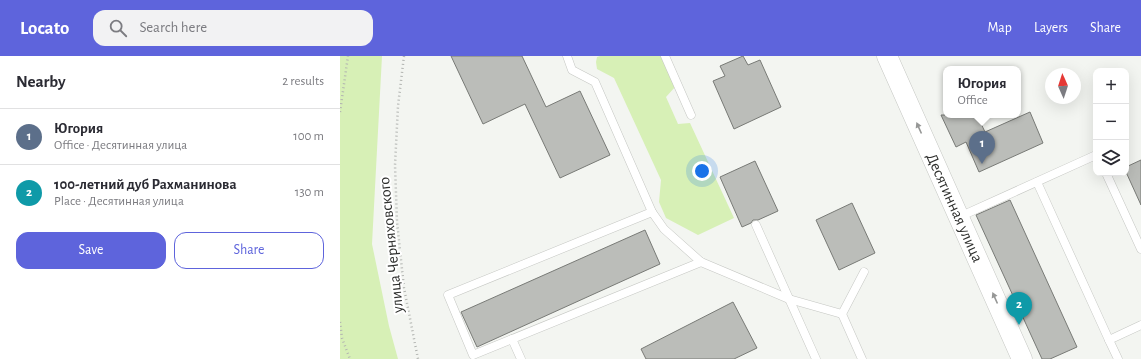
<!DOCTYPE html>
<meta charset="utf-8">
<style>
body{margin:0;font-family:"Alegreya Sans",sans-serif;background:#f2f2f3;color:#2b2b33}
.controls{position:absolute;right:12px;top:12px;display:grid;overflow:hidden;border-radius:8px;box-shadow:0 4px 16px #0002}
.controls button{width:36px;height:36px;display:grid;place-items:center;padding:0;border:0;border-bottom:1px solid #e1e1e2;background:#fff;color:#2b2b33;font:20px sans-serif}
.compass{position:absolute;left:705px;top:12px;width:36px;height:36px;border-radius:50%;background:#fff;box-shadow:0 4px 16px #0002;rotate:357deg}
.you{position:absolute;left:362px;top:115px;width:14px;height:14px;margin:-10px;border:3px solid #fff;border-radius:50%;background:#1a73e8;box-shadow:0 0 0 6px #1a73e833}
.badge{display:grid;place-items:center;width:26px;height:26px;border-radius:50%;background:#5e64dc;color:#fff;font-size:13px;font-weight:700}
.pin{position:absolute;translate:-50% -33px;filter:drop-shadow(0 1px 2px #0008)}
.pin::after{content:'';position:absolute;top:21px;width:14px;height:12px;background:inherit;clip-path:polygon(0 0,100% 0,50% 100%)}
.popup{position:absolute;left:603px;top:10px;width:78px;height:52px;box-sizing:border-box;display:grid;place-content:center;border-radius:8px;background:#fff;filter:drop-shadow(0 1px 3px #0005);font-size:13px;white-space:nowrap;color:#7c7c81}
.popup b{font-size:15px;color:#2b2b33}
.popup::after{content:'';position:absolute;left:50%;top:100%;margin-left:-8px;border:8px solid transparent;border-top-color:#fff}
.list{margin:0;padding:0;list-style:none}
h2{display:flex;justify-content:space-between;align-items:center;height:52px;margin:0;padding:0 16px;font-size:17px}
h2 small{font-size:13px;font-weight:400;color:#7c7c81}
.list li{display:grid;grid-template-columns:26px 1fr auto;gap:12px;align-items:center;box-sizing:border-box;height:56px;padding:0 16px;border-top:1px solid #e1e1e2}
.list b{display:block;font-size:15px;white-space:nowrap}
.list p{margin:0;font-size:13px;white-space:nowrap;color:#7c7c81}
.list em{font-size:13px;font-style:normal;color:#7c7c81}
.actions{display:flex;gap:8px;padding:12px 16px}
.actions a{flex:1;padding:9px 0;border:1px solid #5e64dc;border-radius:12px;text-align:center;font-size:14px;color:#5e64dc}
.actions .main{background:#5e64dc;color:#fff}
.icon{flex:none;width:22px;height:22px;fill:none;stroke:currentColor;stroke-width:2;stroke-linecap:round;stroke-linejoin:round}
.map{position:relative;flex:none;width:801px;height:303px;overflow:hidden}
header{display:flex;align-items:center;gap:24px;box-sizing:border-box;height:56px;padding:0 20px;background:#5e64dc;color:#fff}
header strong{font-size:19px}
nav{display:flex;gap:22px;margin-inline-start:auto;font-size:14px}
.search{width:280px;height:36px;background:#f2f2f3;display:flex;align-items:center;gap:10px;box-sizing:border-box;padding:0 14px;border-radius:12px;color:#7c7c81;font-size:15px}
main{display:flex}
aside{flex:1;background:#fff}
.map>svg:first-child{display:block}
</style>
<header>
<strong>Locato</strong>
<div class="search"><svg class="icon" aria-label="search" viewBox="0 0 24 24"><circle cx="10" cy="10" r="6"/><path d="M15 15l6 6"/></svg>Search here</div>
<nav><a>Map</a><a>Layers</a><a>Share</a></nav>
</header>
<main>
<aside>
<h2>Nearby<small>2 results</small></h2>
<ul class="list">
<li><span class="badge" style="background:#5c6f8a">1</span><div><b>Югория</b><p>Office · Десятинная улица</p></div><em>100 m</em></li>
<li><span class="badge" style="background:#0f9aa8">2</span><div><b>100-летний дуб Рахманинова</b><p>Place · Десятинная улица</p></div><em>130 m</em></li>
</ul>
<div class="actions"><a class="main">Save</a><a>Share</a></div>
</aside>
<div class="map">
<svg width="801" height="303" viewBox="0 0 801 303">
<rect width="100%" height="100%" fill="#f3f5f1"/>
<!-- green -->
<g fill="#d7f0b6">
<polygon points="0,0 42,0 32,188 49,270 58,303 0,303"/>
<polygon points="260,0 321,0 335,31 326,41 338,68 350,67 394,162 358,179 326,162 319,146 321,124 274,22 257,13 256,6 257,1"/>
</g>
<!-- building -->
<g fill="#bbbdb9" stroke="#787a76">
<polygon points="111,0 182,0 206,51 240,35 270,99 220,122 185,48 143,68"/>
<polygon points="403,0 408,9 420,4 441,51 394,73 373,25 385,20 380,10"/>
<polygon points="690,56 703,87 639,116 626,86 616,91 601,59 637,59 645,76"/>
<polygon points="801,104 801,149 786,116 786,111"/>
<polygon points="415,105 438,155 418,164 413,164 411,167 402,171 380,121"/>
<polygon points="670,144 737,291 710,303 702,303 636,159"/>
<polygon points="512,147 535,197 499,214 476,164"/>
<polygon points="305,174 320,208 137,291 121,256"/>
<polygon points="393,246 417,292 394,303 306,303 301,293"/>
</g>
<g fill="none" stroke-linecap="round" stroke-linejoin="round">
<!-- service casing -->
<g stroke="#c5c7c3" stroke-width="9">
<g id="service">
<polyline points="227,0 232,14 255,26 312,156 324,173 361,206 449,243 502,258"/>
<polyline points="325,0 351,59"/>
<polyline points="766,117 801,193"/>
<polyline points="697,126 769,284"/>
<polyline points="312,156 108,239 133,299 361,206"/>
<polyline points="619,161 756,99"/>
<polyline points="416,169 476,303"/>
<polyline points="502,258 522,303"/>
<polyline points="502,258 524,216"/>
<polyline points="172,283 181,303"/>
<polyline points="778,303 769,284 801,269"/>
</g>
</g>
<!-- tertiary casing -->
<g stroke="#c5c7c3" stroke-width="21">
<g id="tertiary">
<path id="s1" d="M547,0L682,303"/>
</g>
</g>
<!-- path -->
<g stroke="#b2b4b1" stroke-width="2.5" stroke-dasharray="1 3" stroke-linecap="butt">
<polyline points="64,0 58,50 55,109 57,166 64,232 78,303"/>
<polyline points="0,56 8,0"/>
<polyline points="0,266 2,282 10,303"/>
</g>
<!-- service -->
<use href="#service" stroke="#fff" stroke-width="8"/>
<!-- tertiary -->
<use href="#tertiary" stroke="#fff" stroke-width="20"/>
</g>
<!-- one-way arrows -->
<defs><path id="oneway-solid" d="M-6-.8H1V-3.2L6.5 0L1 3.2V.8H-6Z"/></defs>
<g fill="#969796">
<use href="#oneway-solid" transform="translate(579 72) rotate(-114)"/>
<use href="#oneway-solid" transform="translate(655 242) rotate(-114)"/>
</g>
<g text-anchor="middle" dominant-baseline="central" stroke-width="4" stroke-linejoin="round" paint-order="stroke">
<!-- street labels -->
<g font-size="16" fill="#2e2f2d" stroke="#fff">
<text stroke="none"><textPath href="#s1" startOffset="166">Десятинная улица</textPath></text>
<text transform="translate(51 189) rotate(-96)">улица Черняховского</text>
</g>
</g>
</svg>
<div class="controls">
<button>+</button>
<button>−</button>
<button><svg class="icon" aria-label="layers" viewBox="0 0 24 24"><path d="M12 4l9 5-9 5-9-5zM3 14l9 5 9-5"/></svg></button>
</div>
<svg class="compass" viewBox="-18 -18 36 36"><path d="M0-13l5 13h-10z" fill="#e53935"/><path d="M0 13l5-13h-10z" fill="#7c7c81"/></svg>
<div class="you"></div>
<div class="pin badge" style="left:642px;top:108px;background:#5c6f8a">1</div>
<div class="popup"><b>Югория</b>Office</div>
<div class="pin badge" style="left:679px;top:269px;background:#0f9aa8">2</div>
</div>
</main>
